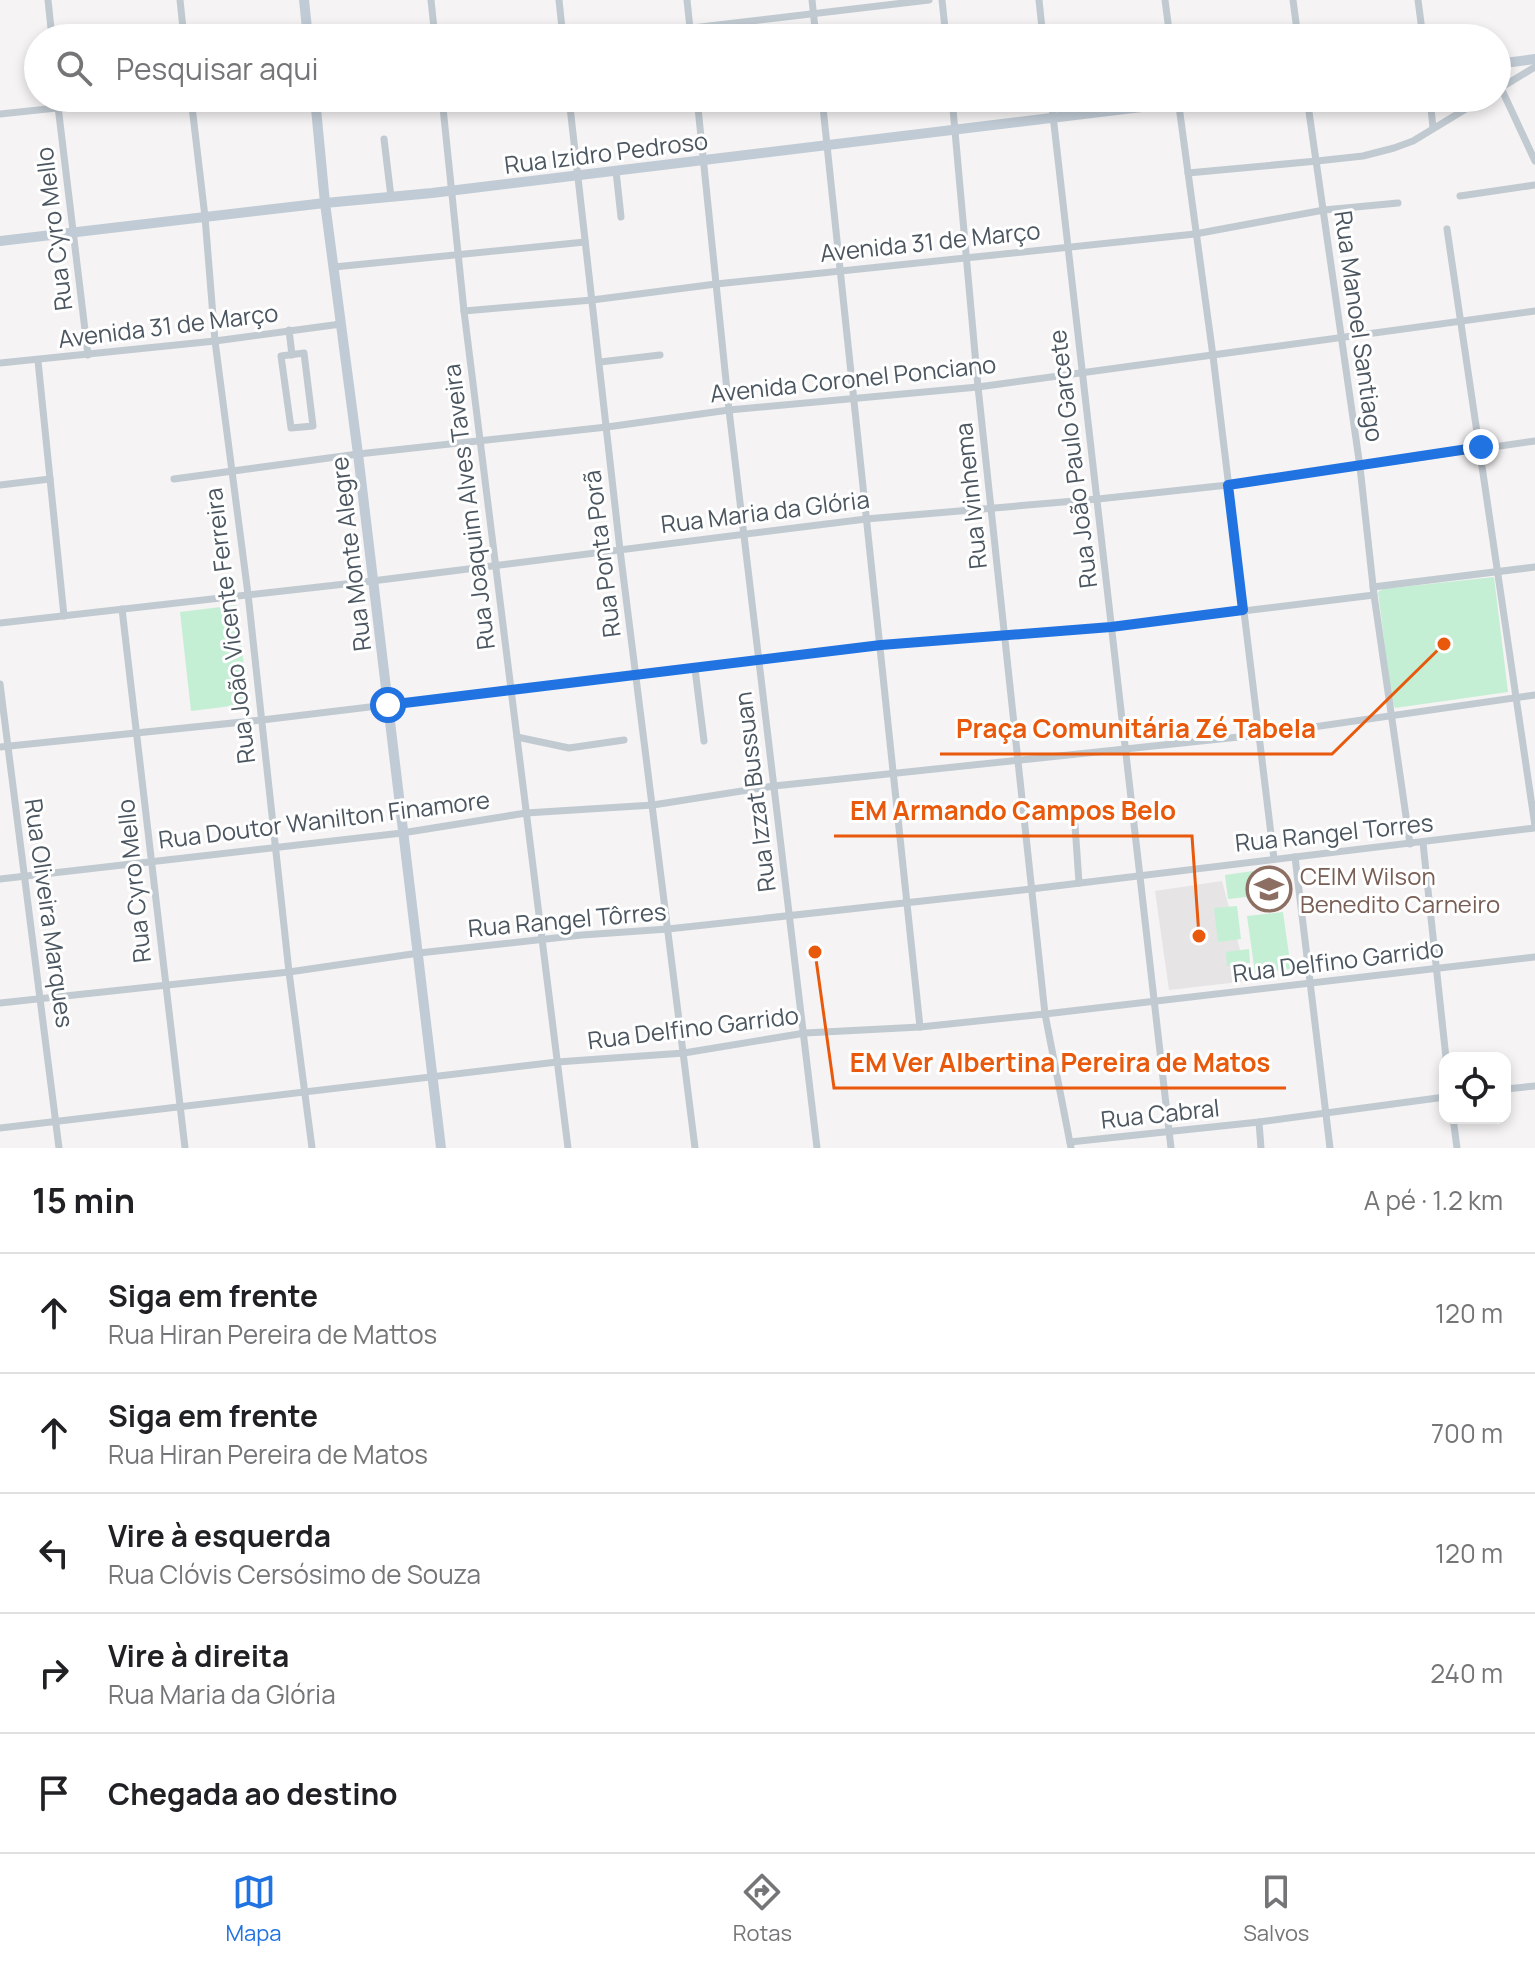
<!DOCTYPE html>
<html lang="pt">
<meta charset="utf-8">
<style>
body{margin:0;font-family:Manrope,sans-serif;background:#f6f6f6;color:#202124}
.controls{position:absolute;right:24px;bottom:24px;display:grid;overflow:hidden;border-radius:16px;box-shadow:0 4px 12px #0003}
.controls button{width:72px;height:72px;display:grid;place-items:center;padding:0;border:0;border-bottom:2px solid #e0e0e0;background:#fff;color:#202124;font:40px sans-serif}
.stop{position:absolute;width:24px;height:24px;margin:-18px;border:6px solid #2173e1;border-radius:50%;background:#fff}
.stop.end{background:#2173e1;border-color:#fff;box-shadow:0 2px 8px #0008}
.list{margin:0;padding:0;list-style:none}
h2{display:flex;justify-content:space-between;align-items:center;height:104px;margin:0;padding:0 32px;font-size:34px}
h2 small{font-size:26px;font-weight:400;color:#757577}
.list li{display:grid;grid-template-columns:52px 1fr auto;gap:24px;align-items:center;box-sizing:border-box;height:120px;padding:0 32px;border-top:2px solid #e0e0e0}
.list b{display:block;font-size:30px;white-space:nowrap}
.list p{margin:0;font-size:26px;white-space:nowrap;color:#757577}
.list em{font-size:26px;font-style:normal;color:#757577}
.icon{flex:none;width:44px;height:44px;fill:none;stroke:currentColor;stroke-width:2;stroke-linecap:round;stroke-linejoin:round}
.map{position:relative;flex:none;width:1535px;height:1148px;overflow:hidden}
.search{position:absolute;background:#fff;box-shadow:0 4px 12px #0003;left:24px;right:24px;top:24px;height:88px;display:flex;align-items:center;gap:20px;box-sizing:border-box;padding:0 28px;border-radius:44px;color:#757577;font-size:30px}
.sheet{height:704px;background:#fff}
nav{display:flex;justify-content:space-around;align-items:center;box-sizing:border-box;height:112px;border-top:2px solid #e0e0e0;background:#fff;font-size:22px;color:#757577}
nav a{display:grid;justify-items:center;gap:4px}
nav .on{color:#2173e1}
.map>svg:first-child{display:block}
</style>
<div class="map">
<svg width="1535" height="1148" viewBox="0 0 1535 1148">
<rect width="100%" height="100%" fill="#f5f3f3"/>
<!-- education -->
<polygon fill="#e6e4e5" points="1222,881 1248,981 1169,990 1155,891"/>
<!-- green -->
<g fill="#c4efd5">
<polygon points="1494,577 1508,692 1395,708 1392,702 1378,592 1383,589"/>
<polygon points="237,605 248,704 191,711 180,612"/>
<polygon points="1253,871 1255,896 1228,899 1225,875"/>
<polygon points="1237,906 1241,939 1218,942 1214,908"/>
<polygon points="1283,912 1291,969 1255,973 1247,916"/>
<polygon points="1249,949 1250,963 1227,966 1226,952"/>
</g>
<g fill="none" stroke-linecap="round" stroke-linejoin="round">
<!-- street -->
<g stroke="#c1cad1" stroke-width="7">
<polyline points="48,0 52,38"/>
<polyline points="180,0 184,38"/>
<polyline points="431,0 435,38"/>
<polyline points="559,0 563,38"/>
<polyline points="687,0 691,38"/>
<polyline points="812,0 816,38"/>
<polyline points="942,0 946,38"/>
<polyline points="1039,0 1043,38"/>
<polyline points="1165,0 1170,38"/>
<polyline points="1293,0 1298,38"/>
<polyline points="1418,0 1423,38"/>
<polyline points="607,38 929,0"/>
<polyline points="1501,88 1535,161"/>
<polyline points="1497,90 1535,67"/>
<polyline points="57,98 88,355"/>
<polyline points="191,98 205,217 215,341 248,594 289,972 312,1148"/>
<polyline points="442,98 464,311 568,1148"/>
<polyline points="569,98 620,550 695,1148"/>
<polyline points="697,98 729,410 817,1148"/>
<polyline points="822,98 920,1027"/>
<polyline points="952,98 978,387 1045,1014 1071,1148"/>
<polyline points="1051,98 1171,1148"/>
<polyline points="1307,98 1360,467 1374,595 1410,844"/>
<polyline points="1430,98 1433,128"/>
<polyline points="1178,99 1213,356 1274,859"/>
<polyline points="0,114 152,98"/>
<polyline points="384,139 391,197"/>
<polyline points="616,171 621,217"/>
<polyline points="1188,173 1317,161 1363,156 1394,148 1413,141 1484,98"/>
<polyline points="1460,196 1535,185"/>
<polyline points="1447,229 1535,826"/>
<polyline points="334,267 585,242"/>
<polyline points="464,311 592,300 716,284 1195,234 1324,210 1398,203"/>
<polyline points="289,330 292,355"/>
<polygon points="304,353 313,426 291,428 281,356"/>
<polyline points="38,361 64,616"/>
<polyline points="600,362 660,355"/>
<polyline points="0,363 215,341 341,324"/>
<polyline points="174,479 358,454 607,427 729,410 978,387 1535,311"/>
<polyline points="0,485 50,479"/>
<polyline points="1373,587 1535,567"/>
<polyline points="122,609 185,1148"/>
<polyline points="0,623 372,581 866,519 1098,499 1228,485 1535,441"/>
<polyline points="695,669 704,741"/>
<polyline points="0,684 59,1148"/>
<polyline points="517,737 569,748 624,740"/>
<polyline points="0,747 262,720 881,645 1111,627 1374,595"/>
<polyline points="1075,825 1079,883"/>
<polyline points="1423,843 1446,1058"/>
<polyline points="1295,857 1330,1148"/>
<polyline points="0,879 402,833 526,813 653,805 774,786 1258,735 1535,695"/>
<polyline points="0,1003 289,972 419,953 582,935 668,929 1031,889 1535,828"/>
<polyline points="1505,1089 1535,1086"/>
<polyline points="1453,1118 1457,1148"/>
<polyline points="1259,1122 1261,1148"/>
<polyline points="0,1128 557,1062 684,1053 805,1033 920,1027 1045,1014 1535,957"/>
<polyline points="1070,1142 1259,1122 1445,1097"/>
</g>
<!-- secondary -->
<g stroke="#c1cbd5" stroke-width="10">
<polyline points="304,0 308,38"/>
<polyline points="1497,64 1535,59"/>
<polyline points="315,98 325,203 358,454 441,1148"/>
<polyline points="0,241 325,203 432,193 1216,98"/>
</g>
</g>
<g fill="none" stroke-linecap="round" stroke-linejoin="round">
<!-- route -->
<polyline stroke="#2173e1" stroke-width="10" points="388,705 881,645 1111,627 1243,610 1228,485 1481,447"/>
</g>
<!-- icons -->
<defs>
<g id="school-ring" transform="scale(2.3)"><circle r="9.5" fill="#fff" stroke="#8d6e63" stroke-width="1.5"/><path d="M0-5L7-2L0 1L-7-2ZM-4 1L0 2.5L4 1V4Q0 6-4 4Z" fill="#8d6e63"/></g>
</defs>
<g fill-rule="evenodd">
<use href="#school-ring" x="1269" y="889"/>
</g>
<g text-anchor="middle" dominant-baseline="central" stroke-width="6" stroke-linejoin="round" paint-order="stroke">
<!-- street labels -->
<g font-size="24" fill="#4b5660" stroke="#fff">
<text transform="translate(606 152) rotate(-7)">Rua Izidro Pedroso</text>
<text transform="translate(53 229) rotate(-97)">Rua Cyro Mello</text>
<text transform="translate(930 241) rotate(-6)">Avenida 31 de Março</text>
<text transform="translate(168 325) rotate(-7)">Avenida 31 de Março</text>
<text transform="translate(1360 326) rotate(82)">Rua Manoel Santiago</text>
<text transform="translate(853 378) rotate(-6)">Avenida Coronel Ponciano</text>
<text transform="translate(1072 459) rotate(-97)">Rua João Paulo Garcete</text>
<text transform="translate(970 496) rotate(-96)">Rua Ivinhema</text>
<text transform="translate(468 507) rotate(-97)">Rua Joaquim Alves Taveira</text>
<text transform="translate(765 511) rotate(-7)">Rua Maria da Glória</text>
<text transform="translate(350 554) rotate(-97)">Rua Monte Alegre</text>
<text transform="translate(601 554) rotate(-97)">Rua Ponta Porã</text>
<text transform="translate(229 626) rotate(-97)">Rua João Vicente Ferreira</text>
<text transform="translate(754 792) rotate(-97)">Rua Izzat Bussuan</text>
<text transform="translate(324 819) rotate(-7)">Rua Doutor Wanilton Finamore</text>
<text transform="translate(1334 832) rotate(-6)">Rua Rangel Torres</text>
<text transform="translate(133 881) rotate(-96)">Rua Cyro Mello</text>
<text transform="translate(50 913) rotate(82)">Rua Oliveira Marques</text>
<text transform="translate(567 919) rotate(-5)">Rua Rangel Tôrres</text>
<text transform="translate(1338 960) rotate(-7)">Rua Delfino Garrido</text>
<text transform="translate(693 1027) rotate(-7)">Rua Delfino Garrido</text>
<text transform="translate(1160 1113) rotate(-6)">Rua Cabral</text>
</g>
<!-- education labels -->
<g font-size="24" fill="#785e54" stroke="#fff" text-anchor="start">
<text x="1300" y="875">CEIM Wilson<tspan x="1300" dy="28">Benedito Carneiro</tspan></text>
</g>
</g>
<!-- callouts -->
<path fill="none" stroke="#e8590c" stroke-width="3" d="M1444 644L1332 754H940M1199 936L1192 836H834M815 952L834 1088H1286"/>
<g fill="#e8590c" stroke="#fff" stroke-width="3">
<circle cx="1444" cy="644" r="8"/>
<circle cx="1199" cy="936" r="8"/>
<circle cx="815" cy="952" r="8"/>
</g>
<g font-size="26" text-anchor="middle" font-weight="bold" fill="#e8590c" stroke="#fff" stroke-width="6" stroke-linejoin="round" paint-order="stroke">
<text x="1136" y="738">Praça Comunitária Zé Tabela</text>
<text x="1013" y="820">EM Armando Campos Belo</text>
<text x="1060" y="1072">EM Ver Albertina Pereira de Matos</text>
</g>
</svg>
<div class="controls">
<button><svg class="icon" aria-label="locate" viewBox="0 0 24 24"><circle cx="12" cy="12" r="6"/><path d="M12 2v4M12 18v4M2 12h4M18 12h4"/></svg></button>
</div>
<div class="stop" style="left:388px;top:705px"></div>
<div class="stop end" style="left:1481px;top:447px"></div>
<div class="search"><svg class="icon" aria-label="search" viewBox="0 0 24 24"><circle cx="10" cy="10" r="6"/><path d="M15 15l6 6"/></svg>Pesquisar aqui</div>
</div>
<section class="sheet">
<h2>15 min<small>A pé · 1.2 km</small></h2>
<ul class="list">
<li><svg class="icon" aria-label="ahead" viewBox="0 0 24 24"><path d="M12 20V5M6 11l6-6 6 6"/></svg><div><b>Siga em frente</b><p>Rua Hiran Pereira de Mattos</p></div><em>120 m</em></li>
<li><svg class="icon" aria-label="ahead" viewBox="0 0 24 24"><path d="M12 20V5M6 11l6-6 6 6"/></svg><div><b>Siga em frente</b><p>Rua Hiran Pereira de Matos</p></div><em>700 m</em></li>
<li><svg class="icon" aria-label="left" viewBox="0 0 24 24"><path d="M17 20v-9H6M10 6l-5 5 5 5"/></svg><div><b>Vire à esquerda</b><p>Rua Clóvis Cersósimo de Souza</p></div><em>120 m</em></li>
<li><svg class="icon" aria-label="right" viewBox="0 0 24 24"><path d="M7 20v-9h11M14 6l5 5-5 5"/></svg><div><b>Vire à direita</b><p>Rua Maria da Glória</p></div><em>240 m</em></li>
<li><svg class="icon" aria-label="arrive" viewBox="0 0 24 24"><path d="M6 21V4h12l-3 4 3 4H6"/></svg><div><b>Chegada ao destino</b></div></li>
</ul>
</section>
<nav>
<a class="on"><svg class="icon" aria-label="map" viewBox="0 0 24 24"><path d="M3 6l6-2 6 2 6-2v14l-6 2-6-2-6 2zM9 4v14M15 6v14"/></svg>Mapa</a>
<a><svg class="icon" aria-label="directions" viewBox="0 0 24 24"><path d="M12 3l9 9-9 9-9-9zM9 14v-3h6M13 9l2 2-2 2"/></svg>Rotas</a>
<a><svg class="icon" aria-label="saved" viewBox="0 0 24 24"><path d="M7 4h10v16l-5-4-5 4z"/></svg>Salvos</a>
</nav>
